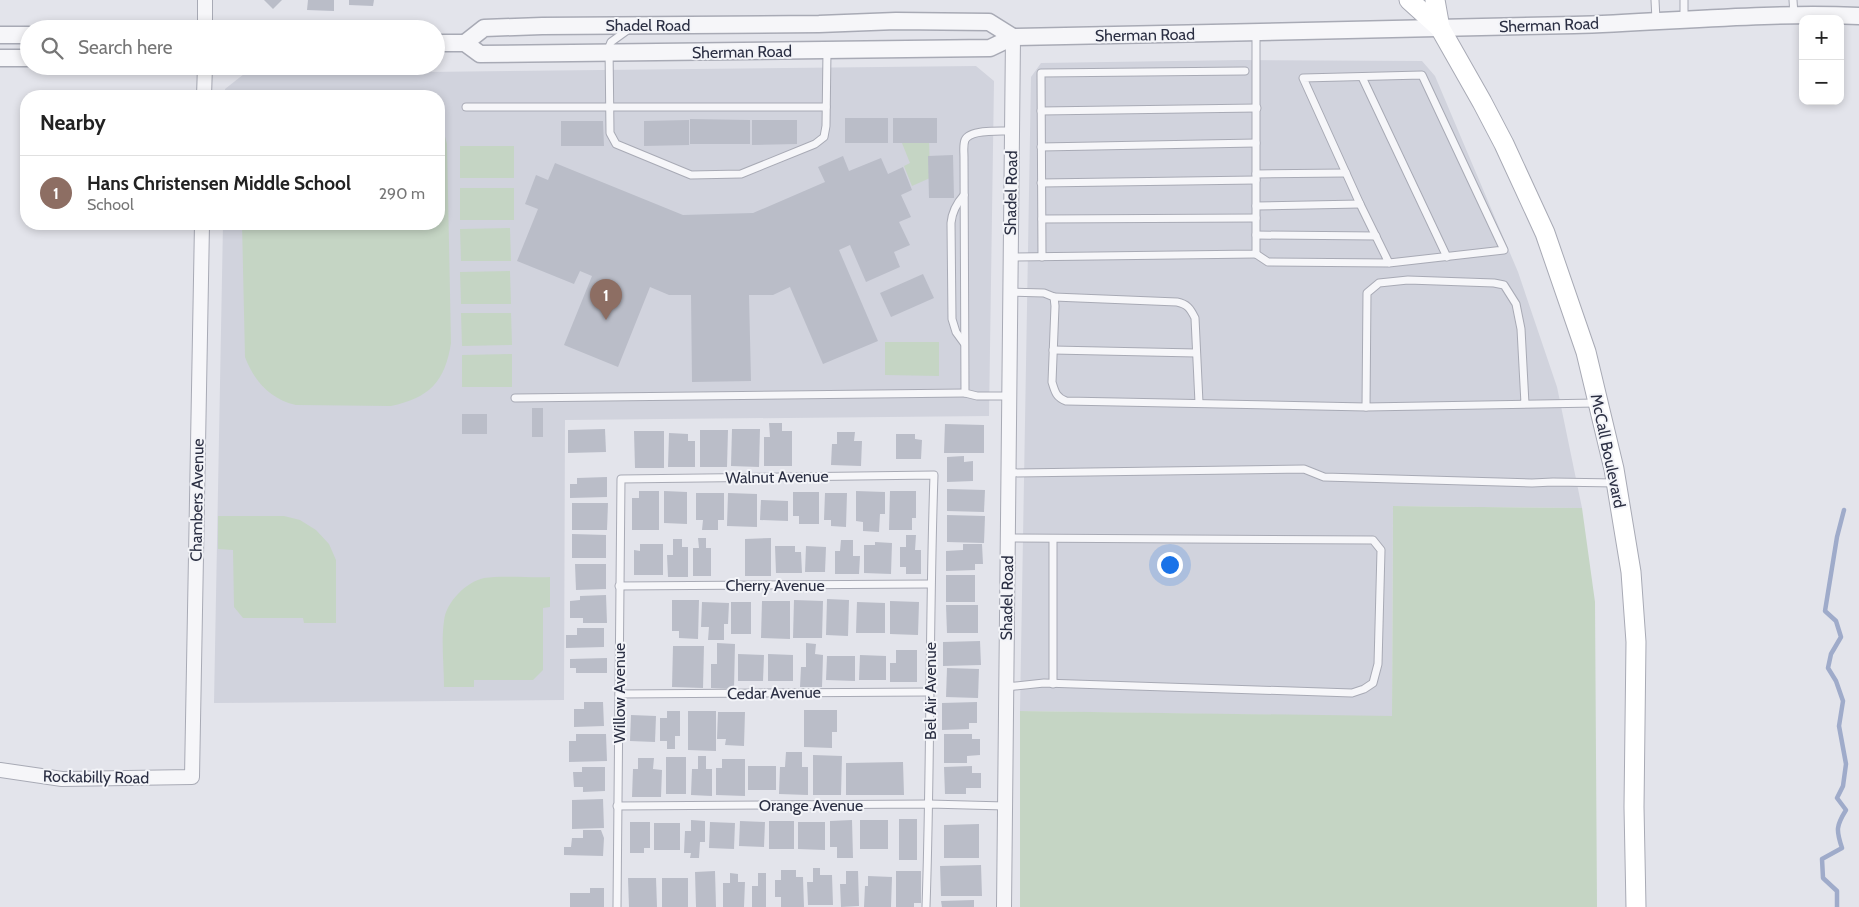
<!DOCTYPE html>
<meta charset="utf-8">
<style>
body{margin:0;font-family:Cabin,sans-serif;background:#f2f2f2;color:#222}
.controls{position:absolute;right:15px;top:15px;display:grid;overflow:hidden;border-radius:10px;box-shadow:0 2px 8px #0003}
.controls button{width:45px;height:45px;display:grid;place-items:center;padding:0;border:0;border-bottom:1px solid #e0e0e0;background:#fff;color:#222;font:25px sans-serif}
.you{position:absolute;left:1169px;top:564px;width:18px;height:18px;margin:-12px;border:4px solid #fff;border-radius:50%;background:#1a73e8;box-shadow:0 0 0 8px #1a73e833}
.badge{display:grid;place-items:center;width:32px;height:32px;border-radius:50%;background:#7c3aed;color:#fff;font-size:16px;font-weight:700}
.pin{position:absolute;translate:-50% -41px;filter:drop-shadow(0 1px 2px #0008)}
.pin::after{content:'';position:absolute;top:26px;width:18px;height:15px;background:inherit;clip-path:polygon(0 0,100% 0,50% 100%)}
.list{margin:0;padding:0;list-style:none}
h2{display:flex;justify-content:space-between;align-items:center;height:65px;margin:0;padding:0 20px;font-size:21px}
h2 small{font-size:16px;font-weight:400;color:#767676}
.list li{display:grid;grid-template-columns:32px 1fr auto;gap:15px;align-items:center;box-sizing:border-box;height:75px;padding:0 20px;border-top:1px solid #e0e0e0}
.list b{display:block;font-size:19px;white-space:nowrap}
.list p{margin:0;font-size:16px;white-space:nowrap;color:#767676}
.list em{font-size:16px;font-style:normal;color:#767676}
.icon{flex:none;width:28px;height:28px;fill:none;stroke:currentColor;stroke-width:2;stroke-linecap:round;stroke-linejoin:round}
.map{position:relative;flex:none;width:1859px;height:907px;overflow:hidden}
.search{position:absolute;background:#fff;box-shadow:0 2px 8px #0003;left:20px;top:20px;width:425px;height:55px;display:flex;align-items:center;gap:12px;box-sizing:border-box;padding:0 18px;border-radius:28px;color:#767676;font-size:19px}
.panel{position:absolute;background:#fff;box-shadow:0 2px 8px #0003;left:20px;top:90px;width:425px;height:140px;border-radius:20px}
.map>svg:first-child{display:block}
</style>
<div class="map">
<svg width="1859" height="907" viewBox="0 0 1859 907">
<rect width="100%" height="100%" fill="#e3e4eb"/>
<!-- built -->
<g fill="#d1d3dd">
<polygon points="1242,60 1422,61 1435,76 1518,272 1557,387 1582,508 1393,506 1392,717 1020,711 1031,77 1041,63"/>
<polygon points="976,66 994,81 989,416 565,420 564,700 214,703 223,224 439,224 439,96 225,96 225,89 244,74"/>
</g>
<!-- green -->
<g fill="#c5d5c4">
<polygon points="306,91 393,92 408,96 284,96"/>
<path d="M439,122L443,129L447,144L451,343C445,382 429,398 391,406L296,405C270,399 254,381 245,357L242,224H439Z"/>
<polygon points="929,137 930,178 912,186 904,166 910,163 900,138"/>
<rect x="460" y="146" width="54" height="32"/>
<rect x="460" y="188" width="54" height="32"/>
<polygon points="510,228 511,261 461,261 460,229"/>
<polygon points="510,271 511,304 461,304 460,272"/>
<polygon points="461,313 511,313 512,345 462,346"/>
<polygon points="885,342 939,342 939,376 885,375"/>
<polygon points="512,354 512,387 462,387 462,355"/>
<polygon points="1393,506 1582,508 1595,602 1597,907 1020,907 1020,711 1392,716"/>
<polygon points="218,516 284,516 300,520 316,530 329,544 336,560 336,623 304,623 303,618 243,618 234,607 233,550 218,549"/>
<path d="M550,577V607L543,608V670L533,680H474V687H444C444,665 441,642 444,621C446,602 466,582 484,578C502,575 532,578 550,577Z"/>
</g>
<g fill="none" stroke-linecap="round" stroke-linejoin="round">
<!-- stream -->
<path stroke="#9fabca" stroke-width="4.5" d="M1837,907V891L1823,878L1822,859L1842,848C1836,830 1836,826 1846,810L1837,798L1843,786L1846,764L1839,726L1843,701L1836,681L1828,668L1831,654L1841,637L1836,621L1825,611L1837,537L1844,510"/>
</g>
<!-- building -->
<g fill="#babdc8">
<polygon points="264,0 282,0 273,9"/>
<polygon points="308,0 334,0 334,11 307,10"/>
<polygon points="349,0 374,0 373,6 349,5"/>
<rect x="845" y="118" width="43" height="25"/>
<rect x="893" y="118" width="44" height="25"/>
<polygon points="690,119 750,120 750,144 690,144"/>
<polygon points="689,120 689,145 644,146 644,121"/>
<polygon points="752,120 797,120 797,144 752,145"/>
<polygon points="561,121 603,121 604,146 561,146"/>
<polygon points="953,155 954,198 929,198 928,156"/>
<polygon points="843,156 849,171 881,158 888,174 903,167 912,190 901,195 911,217 899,222 910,245 894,252 900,267 866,282 850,245 839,250 878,341 823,364 790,287 773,295 749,295 751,381 692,382 691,295 669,295 650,287 618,367 564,345 592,276 580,271 574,284 517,261 538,209 525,204 536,175 548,180 555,163 683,215 753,213 825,182 818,167"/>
<polygon points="923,274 934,298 891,317 880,293"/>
<rect x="532" y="408" width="11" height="29"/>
<rect x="462" y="414" width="25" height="20"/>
<polygon points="769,423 782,423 782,431 792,431 792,466 764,466 764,437 770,437"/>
<polygon points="945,424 984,425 984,453 944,453"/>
<polygon points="605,429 606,452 568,453 568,430"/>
<polygon points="732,429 760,429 759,467 731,466"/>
<polygon points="700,430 728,430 727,467 700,467"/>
<polygon points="634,431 664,431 664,468 635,468"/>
<polygon points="837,432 855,432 854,441 862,441 861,466 831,465 832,444 837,444"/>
<polygon points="669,433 688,434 688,441 695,441 695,467 668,467"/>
<polygon points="896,434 915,434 915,439 922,440 921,459 896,459"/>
<polygon points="964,456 964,462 973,461 973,481 947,482 947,457"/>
<polygon points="607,477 607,497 570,498 570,484 577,484 577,478"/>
<polygon points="947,489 985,490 984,512 947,511"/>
<polygon points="639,491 659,491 659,530 632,530 632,498 639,498"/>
<polygon points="664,491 687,492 687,524 664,523"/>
<polygon points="856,491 885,492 885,514 880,514 879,532 863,531 863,522 856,521"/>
<polygon points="890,491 916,491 916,518 912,518 912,530 889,530"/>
<polygon points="793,492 819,492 819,524 799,524 799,516 793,516"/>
<polygon points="696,493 724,493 724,520 718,520 718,530 702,530 703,520 696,520"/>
<polygon points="728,493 757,494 757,527 727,526"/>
<polygon points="825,493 847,493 846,527 831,526 831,520 824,520"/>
<polygon points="761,500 788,501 788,521 760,520"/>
<polygon points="572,503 608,503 607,530 572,530"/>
<polygon points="947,515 985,516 984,543 947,542"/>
<polygon points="572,534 606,535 606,558 572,558"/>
<polygon points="906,535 916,535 915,550 921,550 921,574 906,574 906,567 900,567 900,547 906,547"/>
<polygon points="698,538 706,538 706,548 711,548 711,576 693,576 693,548 699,548"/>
<polygon points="771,538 771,576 745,576 745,539"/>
<polygon points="673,539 682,539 682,547 688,547 688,577 668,577 667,555 673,555"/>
<polygon points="841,540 853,540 853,556 860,556 859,574 835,574 835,551 840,551"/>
<polygon points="875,542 892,543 891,574 864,573 864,545 875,545"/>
<polygon points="640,544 663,544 663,575 634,575 634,550 640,551"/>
<polygon points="963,544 982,544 983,564 975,564 975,570 946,571 946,551 963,550"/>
<polygon points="775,546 795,546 795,552 801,552 802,573 776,573"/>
<polygon points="806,546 826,547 825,572 805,572"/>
<polygon points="575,564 606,564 606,589 576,590"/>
<rect x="946" y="575" width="29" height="27"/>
<polygon points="606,595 607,623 583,623 583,618 570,618 570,601 580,600 580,596"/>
<polygon points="827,599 849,600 848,636 826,635"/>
<polygon points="672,600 699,600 698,639 679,638 679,631 672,631"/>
<polygon points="794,600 823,601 822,638 793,638"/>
<polygon points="762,601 790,601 790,639 761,638"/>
<polygon points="890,601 919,602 918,635 890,634"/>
<polygon points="702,602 729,603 728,624 724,624 724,640 708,640 709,627 701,627"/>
<rect x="731" y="602" width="20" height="32"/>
<polygon points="857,602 885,603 885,633 856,633"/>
<polygon points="946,605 978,605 978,633 947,633"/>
<polygon points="577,628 604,628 604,647 566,648 566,635 577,635"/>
<polygon points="980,641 981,665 943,666 943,642"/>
<polygon points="717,643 735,644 734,689 711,688 711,664 717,664"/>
<polygon points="806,643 816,644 815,654 823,655 822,687 800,687 801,667 806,667"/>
<polygon points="673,646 704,646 703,688 672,687"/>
<polygon points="896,650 917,650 917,682 890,682 890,663 896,663"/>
<polygon points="738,654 764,655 763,681 738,681"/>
<polygon points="768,654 793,655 793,681 768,681"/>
<polygon points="860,655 886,656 886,680 859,680"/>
<polygon points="827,656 855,656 855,681 826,680"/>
<polygon points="607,658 607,673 576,673 576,668 570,668 570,659"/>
<polygon points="947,668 979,669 978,698 946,697"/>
<polygon points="584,702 603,702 604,726 574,727 574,709 584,709"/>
<polygon points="977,702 977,723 969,723 969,729 942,730 942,703"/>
<polygon points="804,710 837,710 837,732 832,732 832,748 804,747"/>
<polygon points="667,711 680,711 680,736 675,736 675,749 667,749 667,741 660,741 660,718 667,718"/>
<polygon points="688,711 716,711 716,751 688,750"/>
<polygon points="718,712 745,712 744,746 725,745 726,739 717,739"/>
<polygon points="631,715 656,716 655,742 630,741"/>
<polygon points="576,734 606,734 607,761 569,762 569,741 576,741"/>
<polygon points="944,734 972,734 972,739 980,739 980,755 967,756 967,763 944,763"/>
<polygon points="786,752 802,752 802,767 808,767 808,795 779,794 780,767 785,767"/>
<polygon points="813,755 842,756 841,795 813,795"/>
<polygon points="698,756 706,756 706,769 712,769 712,796 691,795 692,769 698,769"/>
<rect x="666" y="757" width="20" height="37"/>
<polygon points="638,758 654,758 653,769 662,770 661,797 632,797 633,769 638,769"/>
<polygon points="722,759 745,759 745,796 716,795 716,768 722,768"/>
<polygon points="903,762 904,795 846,795 846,763"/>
<rect x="748" y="766" width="28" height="24"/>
<polygon points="972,766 972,773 981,773 981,788 966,788 966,794 945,794 944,767"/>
<polygon points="582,767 605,767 605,791 583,792 583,787 574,787 573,772 582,772"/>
<polygon points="603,799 604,828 572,829 572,800"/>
<rect x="899" y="819" width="18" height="41"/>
<polygon points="691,820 705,821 705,842 700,842 699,858 690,858 691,853 684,853 685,831 691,831"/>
<polygon points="852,820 853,858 837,858 837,847 830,847 830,821"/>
<rect x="860" y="820" width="28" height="29"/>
<polygon points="740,821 765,822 764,847 739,846"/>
<rect x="769" y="821" width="25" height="28"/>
<polygon points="630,822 650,822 650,848 644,848 644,853 630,853"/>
<polygon points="710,822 735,823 734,849 709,848"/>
<polygon points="798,822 825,822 825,850 798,849"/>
<rect x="654" y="823" width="26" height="27"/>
<polygon points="979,824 979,858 944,858 944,825"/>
<polygon points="583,830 601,830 604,838 603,856 564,855 564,847 571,847 572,838 583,838"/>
<polygon points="981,865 982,896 941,896 940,866"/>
<polygon points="813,868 820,868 820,875 832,875 833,905 808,905 807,882 813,882"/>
<polygon points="781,870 796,870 796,877 803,877 804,907 781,907 781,897 775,897 775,880 781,880"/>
<polygon points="715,871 716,907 696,907 695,872"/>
<polygon points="846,871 858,871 859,906 841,907 840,884 846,884"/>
<polygon points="896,871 921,871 921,903 914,903 914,907 896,907"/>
<polygon points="730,873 738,874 738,882 745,882 744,907 723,907 723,883 730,883"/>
<polygon points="758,873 766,873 766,907 752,907 752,886 758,886"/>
<polygon points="868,876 892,877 891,907 864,907 865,886 868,886"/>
<polygon points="628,878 656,878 657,907 629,907"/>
<rect x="662" y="878" width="26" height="29"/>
<polygon points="590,888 604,888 604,907 570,907 570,893 590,893"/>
<polygon points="974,900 974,907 942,907 941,901"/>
</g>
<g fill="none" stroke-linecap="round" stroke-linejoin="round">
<!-- service casing -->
<g stroke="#a8aab5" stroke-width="9">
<g id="service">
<polyline points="1655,0 1656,20"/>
<polyline points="1793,0 1794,15"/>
<polyline points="1684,19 1684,0"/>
<polyline points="629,29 611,42 609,47 610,133 616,144 691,175 741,174 815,144 824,137 826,126 827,51"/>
<polyline points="1362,77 1447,257"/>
<polyline points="466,107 826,107"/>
<polyline points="1041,111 1257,108"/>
<polyline points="1041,147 1256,143"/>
<polyline points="1256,174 1346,173"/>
<polyline points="1041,183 1256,180"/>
<path d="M964,195C956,204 952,212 951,223L952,319L956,332L964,343"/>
<polyline points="1256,206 1360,204"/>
<polyline points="1042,219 1256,218"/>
<polyline points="1256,235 1376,236"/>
<polyline points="1256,254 1268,262 1389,263 1504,250 1422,75 1303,78 1360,204 1389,263"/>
<polyline points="1010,257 1256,254 1256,33"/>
<polyline points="1042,257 1041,73 1245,71"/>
<path d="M1010,292L1044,293L1054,297L1055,306L1052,382C1055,392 1056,397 1066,401L1366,407"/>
<path d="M1054,297L1177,302C1187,304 1190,308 1195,318L1199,403"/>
<polyline points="1053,350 1196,353"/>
<path d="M1009,396H977L965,393L964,157C964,152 963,145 965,140C970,129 1001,131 1012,131"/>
<polyline points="515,398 965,393"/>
<polyline points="1525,404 1521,329 1516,304 1504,285 1494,283 1408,280 1379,283 1367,293 1366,407 1596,403"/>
<polyline points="1008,473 1304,469 1324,477 1532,483 1553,482 1616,483"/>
<polyline points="1053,539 1053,684"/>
<polyline points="619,586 930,584"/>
<polyline points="1006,687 1044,683 1352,693 1364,689 1373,683 1378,664 1381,550 1373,540 1007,538"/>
<polyline points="619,694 929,692"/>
<polyline points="617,806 929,804 1005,806"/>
<path d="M617,907L621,479L934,475C929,619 931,763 926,907"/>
</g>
</g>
<!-- minor casing -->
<g stroke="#a8aab5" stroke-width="16">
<g id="minor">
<polyline points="205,29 205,0"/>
<polyline points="204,96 205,66"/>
<polyline points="0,770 62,779 192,777 202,224"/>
<polyline points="1004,907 1013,37"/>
</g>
</g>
<!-- tertiary casing -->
<g stroke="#a8aab5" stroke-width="19">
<g id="tertiary">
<polyline points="0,35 29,35"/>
<path d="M436,43H465L480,54L990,48L1013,37C1200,33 1387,30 1574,25C1669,22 1764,12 1859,16"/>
<polyline points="465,43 484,28 542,26 819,24 896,21 989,22 1013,37"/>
<polyline points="0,58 29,58"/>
</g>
</g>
<!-- secondary casing -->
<g stroke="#a8aab5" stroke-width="21">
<g id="secondary">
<polyline points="1409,0 1440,28 1482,102 1504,144 1545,233 1586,352 1614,469 1631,572 1636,642 1634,807 1636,907"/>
<polyline points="1435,0 1440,28"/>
</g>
</g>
<!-- service -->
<use href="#service" stroke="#f6f6f9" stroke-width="7"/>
<!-- minor -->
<use href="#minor" stroke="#f6f6f9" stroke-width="14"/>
<!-- tertiary -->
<use href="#tertiary" stroke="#f6f6f9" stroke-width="16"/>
<!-- secondary -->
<use href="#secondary" stroke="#fff" stroke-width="19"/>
</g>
<g text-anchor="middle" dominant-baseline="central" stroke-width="4" stroke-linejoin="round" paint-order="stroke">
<!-- street labels -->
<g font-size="16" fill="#2b2f43" stroke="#f3f4f8">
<text x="648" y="25">Shadel Road</text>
<text transform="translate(1549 25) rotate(-2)">Sherman Road</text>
<text transform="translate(1145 35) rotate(-1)">Sherman Road</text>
<text transform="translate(742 52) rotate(-1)">Sherman Road</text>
<text transform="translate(1011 193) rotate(-89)">Shadel Road</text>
<text transform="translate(1608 451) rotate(78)">McCall Boulevard</text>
<text transform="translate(777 477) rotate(-1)">Walnut Avenue</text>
<text transform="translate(197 500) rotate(-89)">Chambers Avenue</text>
<text x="775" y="585">Cherry Avenue</text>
<text transform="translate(1007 598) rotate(-89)">Shadel Road</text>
<text transform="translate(930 691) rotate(-90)">Bel Air Avenue</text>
<text transform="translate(619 693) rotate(-90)">Willow Avenue</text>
<text transform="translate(774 693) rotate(-1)">Cedar Avenue</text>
<text transform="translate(96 777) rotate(1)">Rockabilly Road</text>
<text x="811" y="805">Orange Avenue</text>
</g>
</g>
</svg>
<div class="controls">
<button>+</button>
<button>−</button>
</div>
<div class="you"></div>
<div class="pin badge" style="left:606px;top:320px;background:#8d6e63">1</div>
<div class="search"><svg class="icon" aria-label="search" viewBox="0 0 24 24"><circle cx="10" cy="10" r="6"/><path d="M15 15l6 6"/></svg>Search here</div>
<section class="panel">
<h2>Nearby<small></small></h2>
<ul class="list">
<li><span class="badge" style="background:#8d6e63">1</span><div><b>Hans Christensen Middle School</b><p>School</p></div><em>290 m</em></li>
</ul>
</section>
</div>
